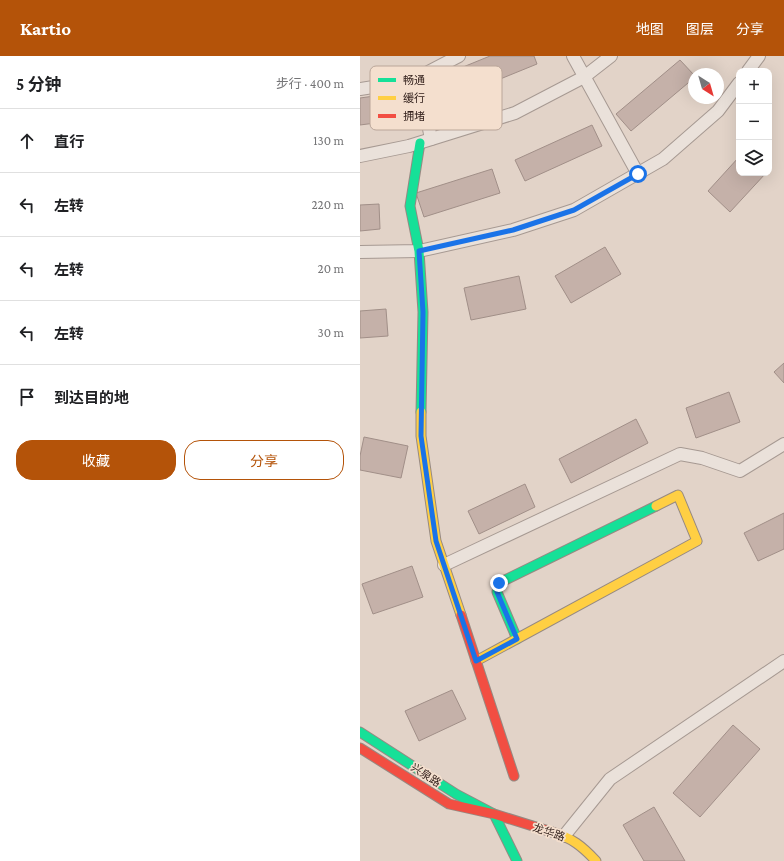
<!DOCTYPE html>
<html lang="zh">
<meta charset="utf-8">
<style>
body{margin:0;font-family:"Crimson Pro","Noto Sans SC",serif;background:#f2f2f2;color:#202124}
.controls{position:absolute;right:12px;top:12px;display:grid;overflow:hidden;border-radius:8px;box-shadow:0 4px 16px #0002}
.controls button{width:36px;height:36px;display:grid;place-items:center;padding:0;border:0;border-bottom:1px solid #e0e0e0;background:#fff;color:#202124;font:20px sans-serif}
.compass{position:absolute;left:328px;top:12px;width:36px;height:36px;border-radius:50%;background:#fff;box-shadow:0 4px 16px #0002;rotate:143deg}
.stop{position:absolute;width:12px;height:12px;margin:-9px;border:3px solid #1a73e8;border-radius:50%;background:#fff}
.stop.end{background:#1a73e8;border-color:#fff;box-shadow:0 1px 4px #0008}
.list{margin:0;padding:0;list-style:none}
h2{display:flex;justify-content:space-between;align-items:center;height:52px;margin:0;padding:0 16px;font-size:17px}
h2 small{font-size:13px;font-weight:400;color:#757577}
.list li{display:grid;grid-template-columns:26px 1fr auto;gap:12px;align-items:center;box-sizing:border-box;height:64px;padding:0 16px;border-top:1px solid #e0e0e0}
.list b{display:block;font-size:15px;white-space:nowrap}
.list em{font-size:13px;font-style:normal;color:#757577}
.actions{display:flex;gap:8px;padding:12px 16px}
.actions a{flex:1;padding:9px 0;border:1px solid #b45309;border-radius:16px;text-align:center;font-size:14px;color:#b45309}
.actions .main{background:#b45309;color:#fff}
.icon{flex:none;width:22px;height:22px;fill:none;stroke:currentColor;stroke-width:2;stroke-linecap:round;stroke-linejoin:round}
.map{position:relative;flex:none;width:424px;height:805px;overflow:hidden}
header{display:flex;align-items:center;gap:24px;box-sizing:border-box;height:56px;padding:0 20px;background:#b45309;color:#fff}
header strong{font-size:19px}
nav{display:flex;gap:22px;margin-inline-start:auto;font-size:14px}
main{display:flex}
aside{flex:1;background:#fff}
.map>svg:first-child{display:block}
</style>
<header>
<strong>Kartio</strong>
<nav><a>地图</a><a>图层</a><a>分享</a></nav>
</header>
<main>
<aside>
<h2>5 分钟<small>步行 · 400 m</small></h2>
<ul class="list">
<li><svg class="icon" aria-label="ahead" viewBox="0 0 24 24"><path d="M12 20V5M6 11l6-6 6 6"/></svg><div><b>直行</b></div><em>130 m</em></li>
<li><svg class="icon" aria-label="left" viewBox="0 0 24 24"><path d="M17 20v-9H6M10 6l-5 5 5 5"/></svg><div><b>左转</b></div><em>220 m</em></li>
<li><svg class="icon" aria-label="left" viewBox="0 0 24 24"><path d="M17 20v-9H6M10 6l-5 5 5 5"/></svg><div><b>左转</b></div><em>20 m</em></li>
<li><svg class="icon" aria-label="left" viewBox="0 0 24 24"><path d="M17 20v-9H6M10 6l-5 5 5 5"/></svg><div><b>左转</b></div><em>30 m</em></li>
<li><svg class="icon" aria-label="arrive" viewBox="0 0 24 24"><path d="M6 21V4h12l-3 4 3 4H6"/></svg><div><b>到达目的地</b></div></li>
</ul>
<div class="actions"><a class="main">收藏</a><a>分享</a></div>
</aside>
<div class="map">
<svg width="424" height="805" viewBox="0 0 424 805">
<rect width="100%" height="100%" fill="#e2d3c8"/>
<!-- building -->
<g fill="#c5b1a9" stroke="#a18f88">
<polygon points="130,0 174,0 177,8 74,50 64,27"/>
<polygon points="320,4 334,19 334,22 271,75 256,58"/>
<polygon points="43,36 46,63 0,69 0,42"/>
<polygon points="232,69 242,90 165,125 155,104"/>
<polygon points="379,101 379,117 406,117 370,156 348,135"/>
<polygon points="132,113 140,137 64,161 56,137"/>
<polygon points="19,148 20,173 0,175 0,149"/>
<polygon points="245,191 261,218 211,247 195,220"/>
<polygon points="159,220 166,253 111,264 104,232"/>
<polygon points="26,253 28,280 0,282 0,255"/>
<polygon points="424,307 424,327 414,316"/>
<polygon points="369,336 380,366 336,382 326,352"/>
<polygon points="276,363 288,387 211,427 199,403"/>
<polygon points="4,381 48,390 41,422 0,414 0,400"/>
<polygon points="165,428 175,451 119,478 108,455"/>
<polygon points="424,457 424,493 398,505 384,477"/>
<polygon points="52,510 63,541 13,558 2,528"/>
<polygon points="92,634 106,663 59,685 45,655"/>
<polygon points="373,669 400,693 340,761 313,737"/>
<polygon points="294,751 325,805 284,805 263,769"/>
</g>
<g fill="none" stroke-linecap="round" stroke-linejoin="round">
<!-- street casing -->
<g stroke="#a69992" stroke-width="14">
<g id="street">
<polyline points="213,0 278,118"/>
<polyline points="388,15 399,0"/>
<polyline points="59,21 71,83"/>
<polyline points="0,33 51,25 99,0"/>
<polyline points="0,100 49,90 155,57 224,21 251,0"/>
<polyline points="0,196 59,195 153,174 214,154 303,103 358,55 379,27"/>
<polyline points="84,509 320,398 342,402 380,415 424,388"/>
<polyline points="204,780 250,723 424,605"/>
</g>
</g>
<!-- fast casing -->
<g stroke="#968982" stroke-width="11">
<g id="fast">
<polyline points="60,87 50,150 59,195 63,256 61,356"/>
<polyline points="157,583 137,536 139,527 296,450"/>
<polyline points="0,676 96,738 134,758 157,805"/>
</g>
</g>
<!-- slow casing -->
<g stroke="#968982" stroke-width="11">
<g id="slow">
<polyline points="61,356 61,380 76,485 101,559"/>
<polyline points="116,605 337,485 318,439 296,450"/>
<path d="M192,776C212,782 222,790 236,805"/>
</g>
</g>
<!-- jam casing -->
<g stroke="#968982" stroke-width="11">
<g id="jam">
<polyline points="101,559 154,720"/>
<polyline points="0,692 89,748 134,758 192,776"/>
</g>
</g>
<!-- street -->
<use href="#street" stroke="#eae1da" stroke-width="12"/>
<!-- fast -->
<use href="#fast" stroke="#16e098" stroke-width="9"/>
<!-- slow -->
<use href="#slow" stroke="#ffcf43" stroke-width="9"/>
<!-- jam -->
<use href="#jam" stroke="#f24e42" stroke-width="9"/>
</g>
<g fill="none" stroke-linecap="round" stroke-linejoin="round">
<!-- route -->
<polyline stroke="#1a73e8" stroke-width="5" points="139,527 137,536 157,583 116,605 76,485 61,380 63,256 59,195 153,174 214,154 278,118"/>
</g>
<g text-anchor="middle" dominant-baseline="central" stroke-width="3.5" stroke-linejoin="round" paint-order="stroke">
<!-- street labels -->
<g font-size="11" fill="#33211c" stroke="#f4dfce">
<text transform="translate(66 719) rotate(33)">兴泉路</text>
<text transform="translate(189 776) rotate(19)">龙华路</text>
</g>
</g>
<!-- legend -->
<rect x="10" y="10" width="132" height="64" rx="6" fill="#f4dfce" stroke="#baa699" stroke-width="1"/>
<rect x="18" y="22" width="18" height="4" fill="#16e098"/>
<rect x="18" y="40" width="18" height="4" fill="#ffcf43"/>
<rect x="18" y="58" width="18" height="4" fill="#f24e42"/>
<g font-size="11" fill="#33211c">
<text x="43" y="28">畅通</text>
<text x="43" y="46">缓行</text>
<text x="43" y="64">拥堵</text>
</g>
</svg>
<div class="controls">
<button>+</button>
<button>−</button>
<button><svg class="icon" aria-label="layers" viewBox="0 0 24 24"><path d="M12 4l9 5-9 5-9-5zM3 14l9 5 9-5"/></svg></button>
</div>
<svg class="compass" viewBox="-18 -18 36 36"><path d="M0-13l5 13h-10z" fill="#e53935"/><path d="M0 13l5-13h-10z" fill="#757577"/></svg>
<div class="stop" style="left:278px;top:118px"></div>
<div class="stop end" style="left:139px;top:527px"></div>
</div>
</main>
